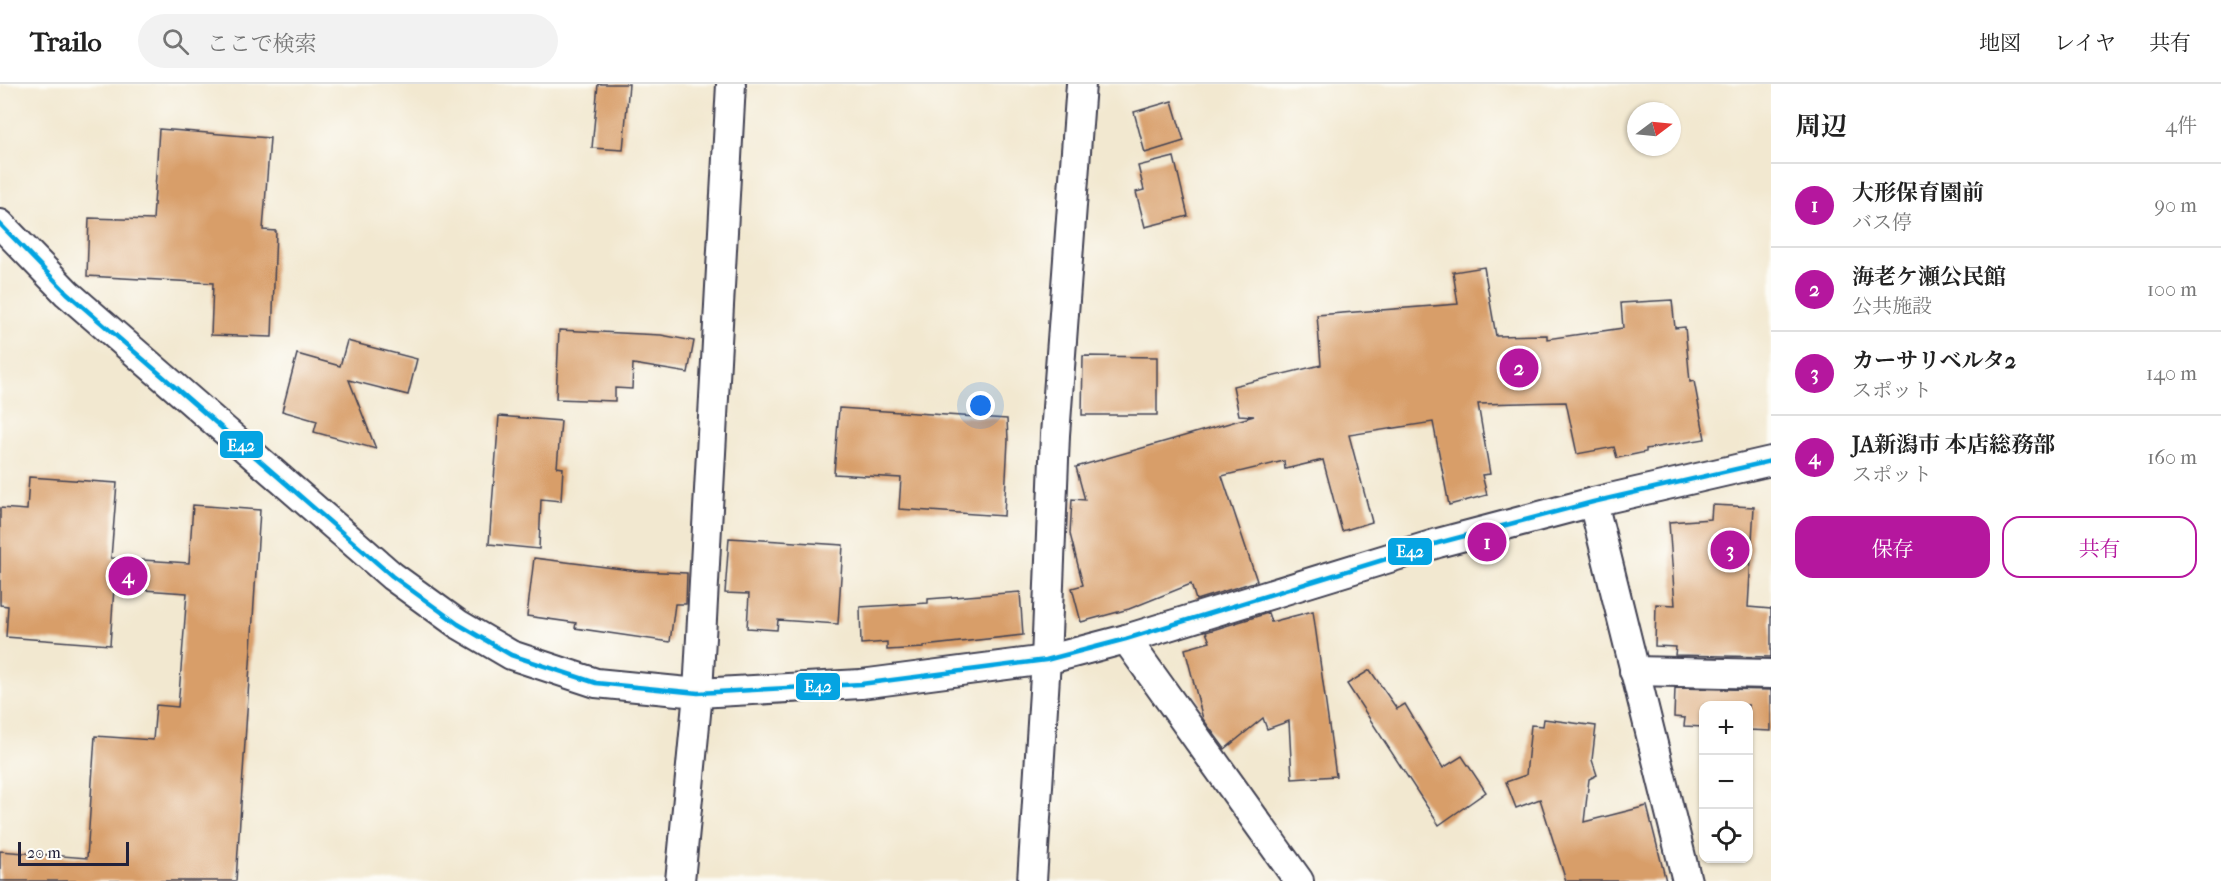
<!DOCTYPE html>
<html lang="ja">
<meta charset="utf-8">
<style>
body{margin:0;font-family:"IM FELL French Canon","Noto Serif JP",serif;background:#f2f2f2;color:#222}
.controls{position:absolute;right:18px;bottom:18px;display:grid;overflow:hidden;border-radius:12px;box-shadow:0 2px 4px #0004}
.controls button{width:54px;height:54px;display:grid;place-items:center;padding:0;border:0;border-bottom:2px solid #e0e0e0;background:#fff;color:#222;font:30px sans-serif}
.compass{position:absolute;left:1627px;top:18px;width:54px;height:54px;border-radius:50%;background:#fff;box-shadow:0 2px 4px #0004;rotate:74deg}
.scale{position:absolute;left:18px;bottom:15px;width:111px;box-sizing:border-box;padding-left:6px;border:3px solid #22223b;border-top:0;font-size:16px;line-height:21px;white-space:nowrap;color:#22223b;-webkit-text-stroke:4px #fdfcf7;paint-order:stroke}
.you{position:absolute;left:981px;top:322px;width:21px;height:21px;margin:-15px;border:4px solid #fff;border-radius:50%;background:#1a73e8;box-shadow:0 0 0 9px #1a73e833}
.badge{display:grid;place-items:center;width:39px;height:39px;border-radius:50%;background:#b5179e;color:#fff;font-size:20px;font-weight:700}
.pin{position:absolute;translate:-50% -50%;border:3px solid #fff;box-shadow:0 2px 6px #0006}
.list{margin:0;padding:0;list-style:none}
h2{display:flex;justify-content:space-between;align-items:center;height:78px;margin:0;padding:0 24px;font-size:26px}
h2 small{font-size:20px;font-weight:400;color:#767676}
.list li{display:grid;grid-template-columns:39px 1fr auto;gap:18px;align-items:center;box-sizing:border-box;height:84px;padding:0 24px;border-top:2px solid #e0e0e0}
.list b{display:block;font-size:22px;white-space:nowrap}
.list p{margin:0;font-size:20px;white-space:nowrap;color:#767676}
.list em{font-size:20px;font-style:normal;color:#767676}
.actions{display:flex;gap:12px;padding:18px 24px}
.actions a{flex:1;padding:14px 0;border:2px solid #b5179e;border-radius:18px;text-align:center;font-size:21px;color:#b5179e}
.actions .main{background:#b5179e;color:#fff}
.icon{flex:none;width:33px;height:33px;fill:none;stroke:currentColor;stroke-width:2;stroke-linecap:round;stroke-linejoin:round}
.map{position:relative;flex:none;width:1771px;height:797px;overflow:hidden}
header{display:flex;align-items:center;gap:36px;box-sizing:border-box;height:84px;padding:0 30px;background:#fff;border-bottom:2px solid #e0e0e0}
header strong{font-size:28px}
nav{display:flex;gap:33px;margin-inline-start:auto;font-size:21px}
.search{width:420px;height:54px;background:#f2f2f2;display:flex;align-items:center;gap:15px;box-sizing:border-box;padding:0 21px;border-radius:33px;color:#767676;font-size:22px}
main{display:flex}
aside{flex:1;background:#fff}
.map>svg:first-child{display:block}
</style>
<header>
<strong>Trailo</strong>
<div class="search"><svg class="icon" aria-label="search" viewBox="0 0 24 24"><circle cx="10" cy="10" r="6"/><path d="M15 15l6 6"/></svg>ここで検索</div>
<nav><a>地図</a><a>レイヤ</a><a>共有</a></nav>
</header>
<main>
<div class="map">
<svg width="1771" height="797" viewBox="0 0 1771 797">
<rect width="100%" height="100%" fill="#fdfcf7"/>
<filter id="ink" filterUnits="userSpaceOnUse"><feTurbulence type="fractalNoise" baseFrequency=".0167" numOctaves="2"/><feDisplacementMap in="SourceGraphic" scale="12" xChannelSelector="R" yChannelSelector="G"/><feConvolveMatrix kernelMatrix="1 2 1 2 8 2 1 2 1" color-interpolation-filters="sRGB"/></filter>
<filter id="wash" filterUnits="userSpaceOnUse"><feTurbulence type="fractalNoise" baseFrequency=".008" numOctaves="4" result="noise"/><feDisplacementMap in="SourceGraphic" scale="24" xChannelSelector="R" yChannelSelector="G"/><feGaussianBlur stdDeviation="1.35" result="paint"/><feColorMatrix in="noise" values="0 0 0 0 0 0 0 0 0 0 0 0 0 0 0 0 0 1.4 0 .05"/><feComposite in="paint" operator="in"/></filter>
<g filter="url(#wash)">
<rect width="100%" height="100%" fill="#f2e8d0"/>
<g id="blocks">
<!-- building -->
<g fill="#d89e69">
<polygon points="598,0 629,0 623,66 592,64"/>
<polygon points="1172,17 1184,57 1145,69 1134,28"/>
<polygon points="159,45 270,54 263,146 276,147 272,253 211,251 213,199 87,192 89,134 153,136"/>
<polygon points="1174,73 1188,132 1145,143 1136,108 1144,106 1138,82"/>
<polygon points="1484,183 1496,252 1547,251 1547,255 1623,244 1621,219 1672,216 1675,244 1685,243 1690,298 1694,297 1705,355 1646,365 1646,368 1617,374 1614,363 1577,370 1566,318 1478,320 1490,390 1482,391 1487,411 1449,421 1433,338 1349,351 1372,438 1342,447 1323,376 1285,385 1284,377 1222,392 1257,497 1196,516 1191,500 1129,525 1081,538 1072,504 1083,501 1070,450 1072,415 1085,416 1076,383 1254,332 1239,331 1233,302 1321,281 1317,231 1458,220 1453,188"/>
<polygon points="559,246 661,251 694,257 688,289 633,280 632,305 615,304 615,317 556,315"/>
<polygon points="347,257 417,275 408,311 349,296 376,365 314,348 317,337 282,327 297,270 340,282"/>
<polygon points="1083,272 1157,273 1157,331 1082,331"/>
<polygon points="839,324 1007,335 1008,356 1004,432 899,425 901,394 834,390"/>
<polygon points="499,332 561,337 557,383 563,384 561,417 541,415 539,465 489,460"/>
<polygon points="29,393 117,399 111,474 189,479 193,421 260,426 236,797 0,797 0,767 87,774 95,652 153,656 156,621 178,623 187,509 114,504 110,561 6,553 8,522 0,521 0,424 27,426"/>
<polygon points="1712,421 1754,423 1748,523 1771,525 1771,573 1675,571 1676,563 1655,562 1656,520 1675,521 1669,438 1711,435"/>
<polygon points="729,454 843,461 838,540 778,536 777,546 747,544 749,510 725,509"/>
<polygon points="534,474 638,487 687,489 686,520 675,520 670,558 575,544 576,539 527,532"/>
<polygon points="1020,508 1023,551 924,562 924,564 887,566 887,558 861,560 860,523 928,519 928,515"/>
<polygon points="1313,527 1336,692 1292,695 1289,637 1267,645 1263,634 1225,665 1203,635 1185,565 1210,558 1206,548 1268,529 1271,538"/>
<polygon points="1370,586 1397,625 1405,620 1443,684 1462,672 1486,708 1439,741 1347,600"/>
<polygon points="1675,604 1771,606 1771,647 1749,646 1749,621 1704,621 1704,643 1684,642 1685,634 1674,633"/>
<polygon points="1544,635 1596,642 1592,676 1597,691 1589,695 1584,738 1647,722 1666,797 1566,797 1540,715 1516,724 1506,698 1526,691 1531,641 1543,642"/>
</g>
</g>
</g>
<g filter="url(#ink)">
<use href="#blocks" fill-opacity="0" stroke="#414051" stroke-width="1.5"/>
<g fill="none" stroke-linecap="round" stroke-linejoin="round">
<!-- street casing -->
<g stroke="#414051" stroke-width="32">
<g id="street">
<polyline points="0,140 67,209 392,492 458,540 511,571 596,599 698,609 861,600 1046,576 1126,555 1438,459 1593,418 1771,377"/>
<polyline points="1593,418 1687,797"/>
<polyline points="1126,555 1299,797"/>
<polyline points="1634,587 1771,590"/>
<polyline points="680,797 698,609 731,0"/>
<polyline points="1032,797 1046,576 1055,351 1081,0"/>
</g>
</g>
<!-- street -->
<use href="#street" stroke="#fff" stroke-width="28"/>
<!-- bus-1 casing -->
<g stroke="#fdfcf7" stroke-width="9">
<polyline id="bus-1" points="0,140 67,209 392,492 458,540 511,571 596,599 698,609 861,600 1046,576 1126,555 1438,459 1593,418 1771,377"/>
</g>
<!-- bus-1 -->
<use href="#bus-1" stroke="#05a4e2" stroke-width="4.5"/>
</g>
</g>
<g stroke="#fdfcf7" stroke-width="2">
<rect x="219" y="346" width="45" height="29" rx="6" fill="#05a4e2"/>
<rect x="1387" y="453" width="46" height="29" rx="6" fill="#05a4e2"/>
<rect x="795" y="588" width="46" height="29" rx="6" fill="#05a4e2"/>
</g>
<g font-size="16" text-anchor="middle" font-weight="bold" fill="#fff">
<text x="241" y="367">E42</text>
<text x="1410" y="473">E42</text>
<text x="818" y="608">E42</text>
</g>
</svg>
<div class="controls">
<button>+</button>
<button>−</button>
<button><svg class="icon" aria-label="locate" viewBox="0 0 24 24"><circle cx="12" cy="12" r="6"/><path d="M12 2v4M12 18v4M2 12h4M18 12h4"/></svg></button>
</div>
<svg class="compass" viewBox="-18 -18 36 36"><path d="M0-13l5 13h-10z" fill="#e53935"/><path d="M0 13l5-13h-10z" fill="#767676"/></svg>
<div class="scale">20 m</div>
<div class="you"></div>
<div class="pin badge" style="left:1487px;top:458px">1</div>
<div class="pin badge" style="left:1519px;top:284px">2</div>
<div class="pin badge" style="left:1730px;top:466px">3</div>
<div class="pin badge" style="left:128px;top:492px">4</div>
</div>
<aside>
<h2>周辺<small>4件</small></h2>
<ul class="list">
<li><span class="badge">1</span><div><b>大形保育園前</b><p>バス停</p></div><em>90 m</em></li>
<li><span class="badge">2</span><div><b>海老ケ瀬公民館</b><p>公共施設</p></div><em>100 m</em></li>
<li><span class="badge">3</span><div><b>カーサリベルタ2</b><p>スポット</p></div><em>140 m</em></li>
<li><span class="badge">4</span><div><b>JA新潟市 本店総務部</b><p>スポット</p></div><em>160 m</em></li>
</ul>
<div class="actions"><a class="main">保存</a><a>共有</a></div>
</aside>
</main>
